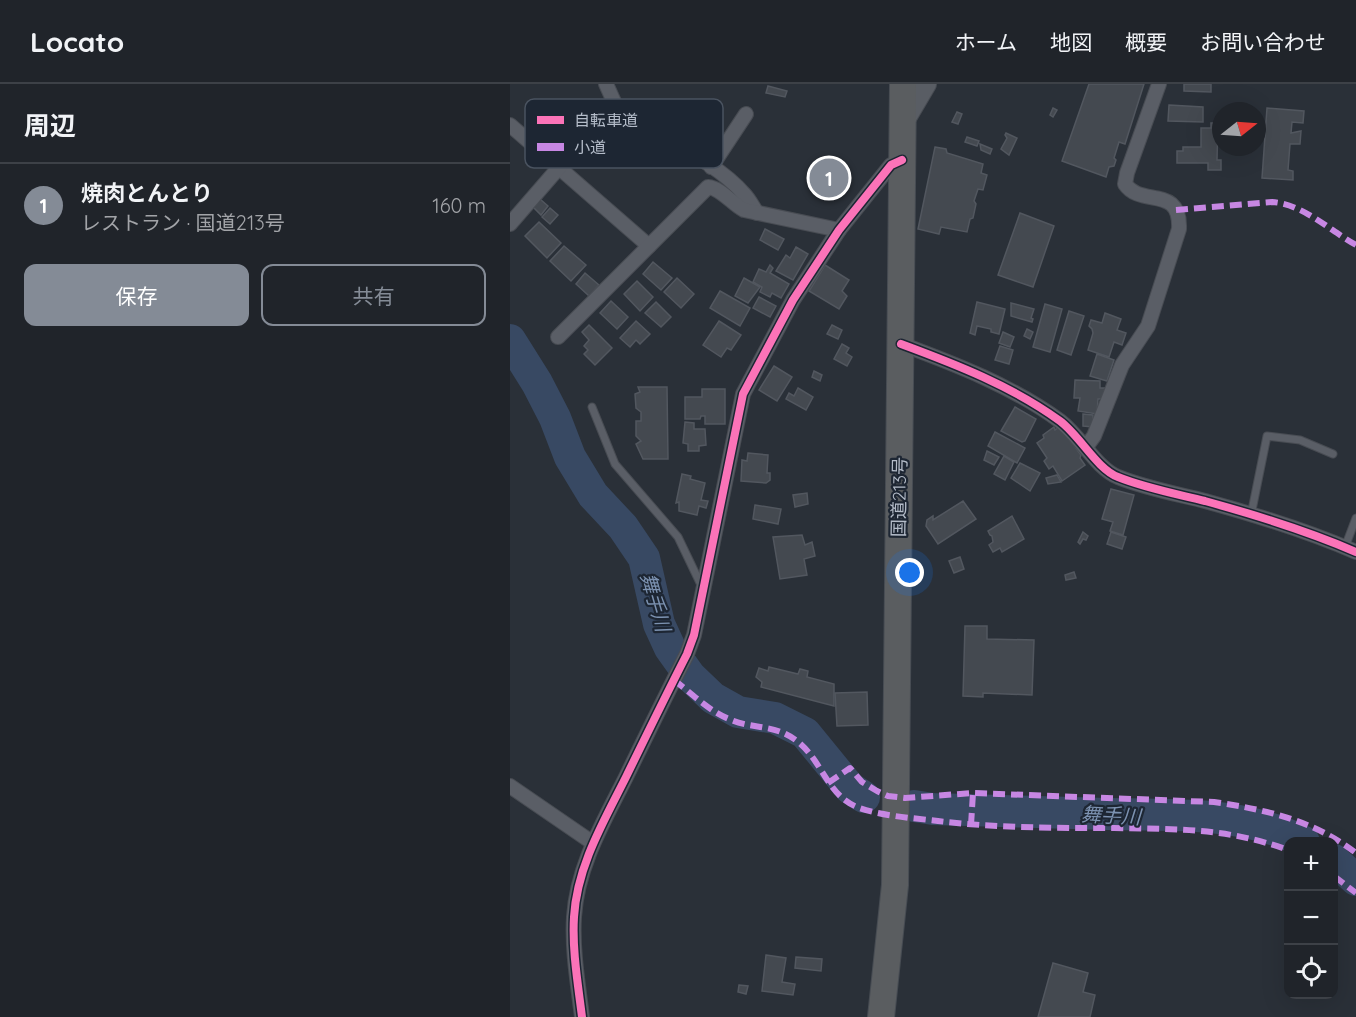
<!DOCTYPE html>
<html lang="ja">
<meta charset="utf-8">
<style>
body{margin:0;font-family:Quicksand,"Noto Sans JP",sans-serif;background:#2d3036;color:#f1f3f6}
.controls{position:absolute;right:18px;bottom:18px;display:grid;overflow:hidden;border-radius:12px;box-shadow:0 6px 24px #0002}
.controls button{width:54px;height:54px;display:grid;place-items:center;padding:0;border:0;border-bottom:2px solid #3d4147;background:#20242a;color:#f1f3f6;font:30px sans-serif}
.compass{position:absolute;left:702px;top:18px;width:54px;height:54px;border-radius:50%;background:#20242a;box-shadow:0 6px 24px #0002;rotate:73deg}
.you{position:absolute;left:400px;top:489px;width:21px;height:21px;margin:-15px;border:4px solid #fff;border-radius:50%;background:#1a73e8;box-shadow:0 0 0 9px #1a73e833}
.badge{display:grid;place-items:center;width:39px;height:39px;border-radius:50%;background:#848b96;color:#fff;font-size:20px;font-weight:700}
.pin{position:absolute;translate:-50% -50%;border:3px solid #fff;box-shadow:0 2px 6px #0006}
.list{margin:0;padding:0;list-style:none}
h2{display:flex;justify-content:space-between;align-items:center;height:78px;margin:0;padding:0 24px;font-size:26px}
h2 small{font-size:20px;font-weight:400;color:#a2a4a8}
.list li{display:grid;grid-template-columns:39px 1fr auto;gap:18px;align-items:center;box-sizing:border-box;height:84px;padding:0 24px;border-top:2px solid #3d4147}
.list b{display:block;font-size:22px;white-space:nowrap}
.list p{margin:0;font-size:20px;white-space:nowrap;color:#a2a4a8}
.list em{font-size:20px;font-style:normal;color:#a2a4a8}
.actions{display:flex;gap:12px;padding:18px 24px}
.actions a{flex:1;padding:14px 0;border:2px solid #848b96;border-radius:12px;text-align:center;font-size:21px;color:#848b96}
.actions .main{background:#848b96;color:#fff}
.icon{flex:none;width:33px;height:33px;fill:none;stroke:currentColor;stroke-width:2;stroke-linecap:round;stroke-linejoin:round}
.map{position:relative;flex:none;width:846px;height:933px;overflow:hidden}
header{display:flex;align-items:center;gap:36px;box-sizing:border-box;height:84px;padding:0 30px;background:#20242a;border-bottom:2px solid #3d4147}
header strong{font-size:28px}
nav{display:flex;gap:33px;margin-inline-start:auto;font-size:21px}
main{display:flex}
aside{flex:1;background:#20242a}
.map>svg:first-child{display:block}
</style>
<header>
<strong>Locato</strong>
<nav><a>ホーム</a><a>地図</a><a>概要</a><a>お問い合わせ</a></nav>
</header>
<main>
<aside>
<h2>周辺<small></small></h2>
<ul class="list">
<li><span class="badge">1</span><div><b>焼肉とんとり</b><p>レストラン · 国道213号</p></div><em>160 m</em></li>
</ul>
<div class="actions"><a class="main">保存</a><a>共有</a></div>
</aside>
<div class="map">
<svg width="846" height="933" viewBox="0 0 846 933">
<rect width="100%" height="100%" fill="#2a3038"/>
<g fill="none" stroke-linecap="round" stroke-linejoin="round">
<!-- river -->
<g stroke="#384963" stroke-width="32">
<polyline points="0,256 27,299 45,334 60,373 83,411 113,443 134,474 149,540 160,564 180,592 203,614 228,628 265,634 295,649 340,704 354,713"/>
<path d="M404,722L423,725C481,727 539,728 597,730C662,731 734,727 794,758"/>
<polyline points="824,776 846,796"/>
</g>
</g>
<!-- building -->
<g fill="#444950" stroke="#52575f" stroke-width="1.5">
<polygon points="579,0 634,0 615,60 609,58 604,74 606,76 604,82 599,83 596,93 552,77"/>
<polygon points="674,0 701,0 701,8 674,7"/>
<polygon points="258,2 277,7 275,13 256,9"/>
<polygon points="659,21 693,23 693,38 658,37"/>
<polygon points="543,24 547,26 543,33 540,31"/>
<polygon points="757,24 794,27 793,39 782,38 781,49 791,47 790,60 780,60 778,86 783,87 783,96 752,94"/>
<polygon points="447,28 452,30 448,40 442,38"/>
<polygon points="701,39 708,39 707,76 711,76 711,86 698,86 698,79 667,79 667,67 673,67 673,63 691,63 691,44 701,44"/>
<polygon points="496,49 507,54 499,71 491,65 497,54 495,51"/>
<polygon points="457,53 469,57 467,62 455,58"/>
<polygon points="470,60 482,65 480,70 471,66"/>
<polygon points="425,63 436,65 437,69 473,80 471,89 477,91 473,106 468,105 464,117 466,120 463,134 460,135 457,148 431,143 429,150 408,145"/>
<polygon points="30,115 38,122 31,131 23,123"/>
<polygon points="40,124 48,131 40,140 32,133"/>
<polygon points="510,129 544,142 523,203 488,191"/>
<polygon points="29,138 51,159 37,174 15,152"/>
<polygon points="255,145 274,155 268,166 250,156"/>
<polygon points="54,162 76,181 61,197 40,177"/>
<polygon points="286,163 298,170 283,196 266,187 276,171 280,174"/>
<polygon points="143,178 162,194 151,206 133,190"/>
<polygon points="260,181 263,184 260,189 279,200 271,214 262,209 260,213 250,208 252,203 243,198 249,185 256,188"/>
<polygon points="315,181 339,196 332,207 337,212 329,225 299,207"/>
<polygon points="75,189 89,201 79,212 66,200"/>
<polygon points="167,194 184,210 171,224 154,208"/>
<polygon points="234,194 250,203 238,219 225,212"/>
<polygon points="127,197 143,213 130,227 114,210"/>
<polygon points="210,207 240,224 230,242 200,224"/>
<polygon points="249,213 266,222 260,233 243,224"/>
<polygon points="101,217 118,233 107,245 90,229"/>
<polygon points="146,218 161,233 151,243 135,229"/>
<polygon points="467,218 495,225 489,250 481,248 481,245 467,242 465,251 460,249"/>
<polygon points="501,219 524,225 521,234 523,235 522,238 501,232"/>
<polygon points="535,220 552,225 540,268 523,263"/>
<polygon points="559,227 574,232 561,271 547,266"/>
<polygon points="595,229 611,235 607,246 616,249 612,261 604,258 599,273 578,266 583,249 582,245 579,242 581,236 592,239"/>
<polygon points="126,237 140,250 130,260 126,256 120,263 110,254"/>
<polygon points="209,237 231,251 221,266 217,264 211,273 193,261"/>
<polygon points="79,241 102,264 85,281 74,270 78,266 74,262 79,256 72,248"/>
<polygon points="322,241 332,246 328,255 317,250"/>
<polygon points="517,245 523,248 520,255 514,252"/>
<polygon points="493,248 504,253 500,263 489,259"/>
<polygon points="332,260 339,264 336,269 342,273 337,282 324,275"/>
<polygon points="490,262 503,266 499,280 485,276"/>
<polygon points="587,270 604,276 597,297 580,292"/>
<polygon points="264,282 282,293 267,317 249,306"/>
<polygon points="304,287 312,291 310,297 302,293"/>
<polygon points="565,296 590,297 590,304 596,304 595,315 588,315 587,330 568,327 570,314 564,314"/>
<polygon points="128,303 157,303 158,375 133,375 126,360 131,357 126,352 126,337 131,337 131,328 126,324 125,310 130,308"/>
<polygon points="288,304 303,313 296,326 276,315 279,309 284,312"/>
<polygon points="192,305 215,305 215,340 195,340 195,332 191,332 190,335 175,335 175,313 192,313"/>
<polygon points="505,323 526,335 515,357 512,358 491,347"/>
<polygon points="573,330 583,331 583,343 573,342"/>
<polygon points="175,338 184,339 184,345 195,345 196,361 189,362 189,367 178,367 178,360 173,359"/>
<polygon points="550,342 571,371 570,374 575,381 552,397 543,382 539,385 534,377 537,374 527,359 534,354 533,351 544,343 545,346"/>
<polygon points="485,348 515,364 507,379 478,362"/>
<polygon points="477,367 489,373 484,381 474,376"/>
<polygon points="238,369 258,371 257,389 260,389 260,396 256,399 231,397 232,376 237,377"/>
<polygon points="494,372 504,378 495,396 484,390"/>
<polygon points="510,379 530,389 520,407 501,394"/>
<polygon points="172,390 181,392 180,395 195,399 191,416 198,417 196,424 189,422 187,431 169,427 169,418 166,419"/>
<polygon points="547,391 551,398 538,400 536,394"/>
<polygon points="601,405 624,411 613,451 600,447 603,438 592,435"/>
<polygon points="297,409 298,420 285,423 283,411"/>
<polygon points="453,417 466,435 428,460 416,442 417,436 423,432 423,436"/>
<polygon points="245,421 271,425 268,440 243,435"/>
<polygon points="502,432 514,455 492,468 490,464 483,468 479,461 483,458 482,452 480,451 478,447"/>
<polygon points="573,448 578,452 576,456 573,455 570,460 568,458"/>
<polygon points="601,448 616,453 612,465 597,460"/>
<polygon points="292,451 295,461 302,458 305,472 294,475 297,491 270,495 263,453"/>
<polygon points="450,473 454,485 444,489 439,477"/>
<polygon points="564,488 566,494 556,496 555,491"/>
<polygon points="455,542 477,542 477,555 524,556 522,611 473,609 473,613 453,612"/>
<polygon points="259,583 288,590 290,585 298,587 297,593 324,600 324,622 251,603 252,598 246,593 249,584 258,587"/>
<polygon points="357,608 358,641 327,642 325,609"/>
<polygon points="256,871 276,874 272,898 285,900 283,911 252,907"/>
<polygon points="286,873 312,875 311,887 285,884"/>
<polygon points="543,879 578,889 573,908 585,911 580,933 528,933"/>
<polygon points="229,901 238,902 236,910 228,908"/>
</g>
<g fill="none" stroke-linecap="round" stroke-linejoin="round">
<!-- lane casing -->
<g stroke="#484c53" stroke-width="9">
<g id="lane">
<polyline points="82,323 105,380 168,453 192,503"/>
<polyline points="741,431 757,352 790,356 823,370"/>
<polyline points="835,463 846,434"/>
</g>
</g>
<!-- street casing -->
<g stroke="#484c53" stroke-width="16">
<g id="street">
<path d="M96,0L105,20L114,30C151,55 206,77 234,110C239,115 243,123 247,129"/>
<polyline points="0,41 139,162"/>
<polyline points="201,83 236,30"/>
<polyline points="0,140 78,50"/>
<path d="M48,253L198,103C211,104 222,120 234,126L329,146"/>
<path d="M391,260C445,280 502,302 550,337C570,352 587,385 608,393C635,404 667,410 695,417C746,431 798,447 846,468"/>
<path d="M576,363L584,352L612,281L638,242L669,145C671,100 631,124 615,100L617,89L649,0"/>
<polyline points="0,702 83,759"/>
<path d="M72,933C68,900 62,866 64,833C67,782 94,737 116,693C136,652 156,611 177,570L184,551L233,310L283,216L329,146L381,81L392,76"/>
</g>
</g>
<!-- secondary casing -->
<g stroke="#484c53" stroke-width="22">
<polyline id="secondary" points="393,39 416,0"/>
</g>
<!-- highway casing -->
<g stroke="#474c53" stroke-width="28">
<polyline id="highway" points="371,933 385,801 393,0"/>
</g>
<!-- lane -->
<use href="#lane" stroke="#5a5e66" stroke-width="7"/>
<!-- street -->
<use href="#street" stroke="#5a5e66" stroke-width="14"/>
<!-- secondary -->
<use href="#secondary" stroke="#595d64" stroke-width="20"/>
<!-- highway -->
<use href="#highway" stroke="#5a5d60" stroke-width="26"/>
<!-- quiet -->
<g stroke="#c787e3" stroke-width="6" stroke-dasharray="12 6" stroke-linecap="butt">
<path d="M666,126L762,118C793,120 819,146 846,161"/>
<path d="M164,596C181,609 199,627 219,635C243,646 263,639 287,657C312,676 317,711 347,723C370,732 403,734 428,737C486,744 545,744 604,744C667,745 718,744 778,766"/>
<path d="M318,699L340,684L352,698L367,707L378,712L395,714L463,709L704,718C757,726 803,736 846,769"/>
<polyline points="461,741 463,709"/>
<polyline points="824,792 846,809"/>
</g>
<!-- cycleway casing -->
<g stroke="#1d2633" stroke-width="11">
<g id="cycleway">
<path d="M391,260C445,280 502,302 550,337C570,352 587,385 608,393C635,404 667,410 695,417C746,431 798,447 846,468"/>
<path d="M72,933C68,900 62,866 64,833C67,782 94,737 116,693C136,652 156,611 177,570L184,551L233,310L283,216L329,146L381,81L392,76"/>
</g>
</g>
<!-- cycleway -->
<use href="#cycleway" stroke="#fb73b8" stroke-width="8"/>
</g>
<g text-anchor="middle" dominant-baseline="central" stroke-width="4.5" stroke-linejoin="round" paint-order="stroke">
<!-- street labels -->
<g font-size="18" fill="#b4bcc9" stroke="#1d2633">
<text transform="translate(389 413) rotate(-89)">国道213号</text>
</g>
<!-- water labels -->
<g font-size="20" font-style="italic" fill="#7c92b1" stroke="#1d2633">
<text transform="translate(146 518) rotate(74)">舞手川</text>
<text transform="translate(601 731) rotate(3)">舞手川</text>
</g>
</g>
<!-- legend -->
<rect x="15" y="15" width="198" height="69" rx="9" fill="#1d2633" stroke="#4a5360" stroke-width="1.5"/>
<rect x="27" y="32" width="27" height="8" fill="#fb73b8"/>
<rect x="27" y="59" width="27" height="8" fill="#c787e3"/>
<g font-size="16" fill="#b4bcc9">
<text x="64" y="42">自転車道</text>
<text x="64" y="69">小道</text>
</g>
</svg>
<div class="controls">
<button>+</button>
<button>−</button>
<button><svg class="icon" aria-label="locate" viewBox="0 0 24 24"><circle cx="12" cy="12" r="6"/><path d="M12 2v4M12 18v4M2 12h4M18 12h4"/></svg></button>
</div>
<svg class="compass" viewBox="-18 -18 36 36"><path d="M0-13l5 13h-10z" fill="#e53935"/><path d="M0 13l5-13h-10z" fill="#a2a4a8"/></svg>
<div class="you"></div>
<div class="pin badge" style="left:319px;top:94px">1</div>
</div>
</main>
